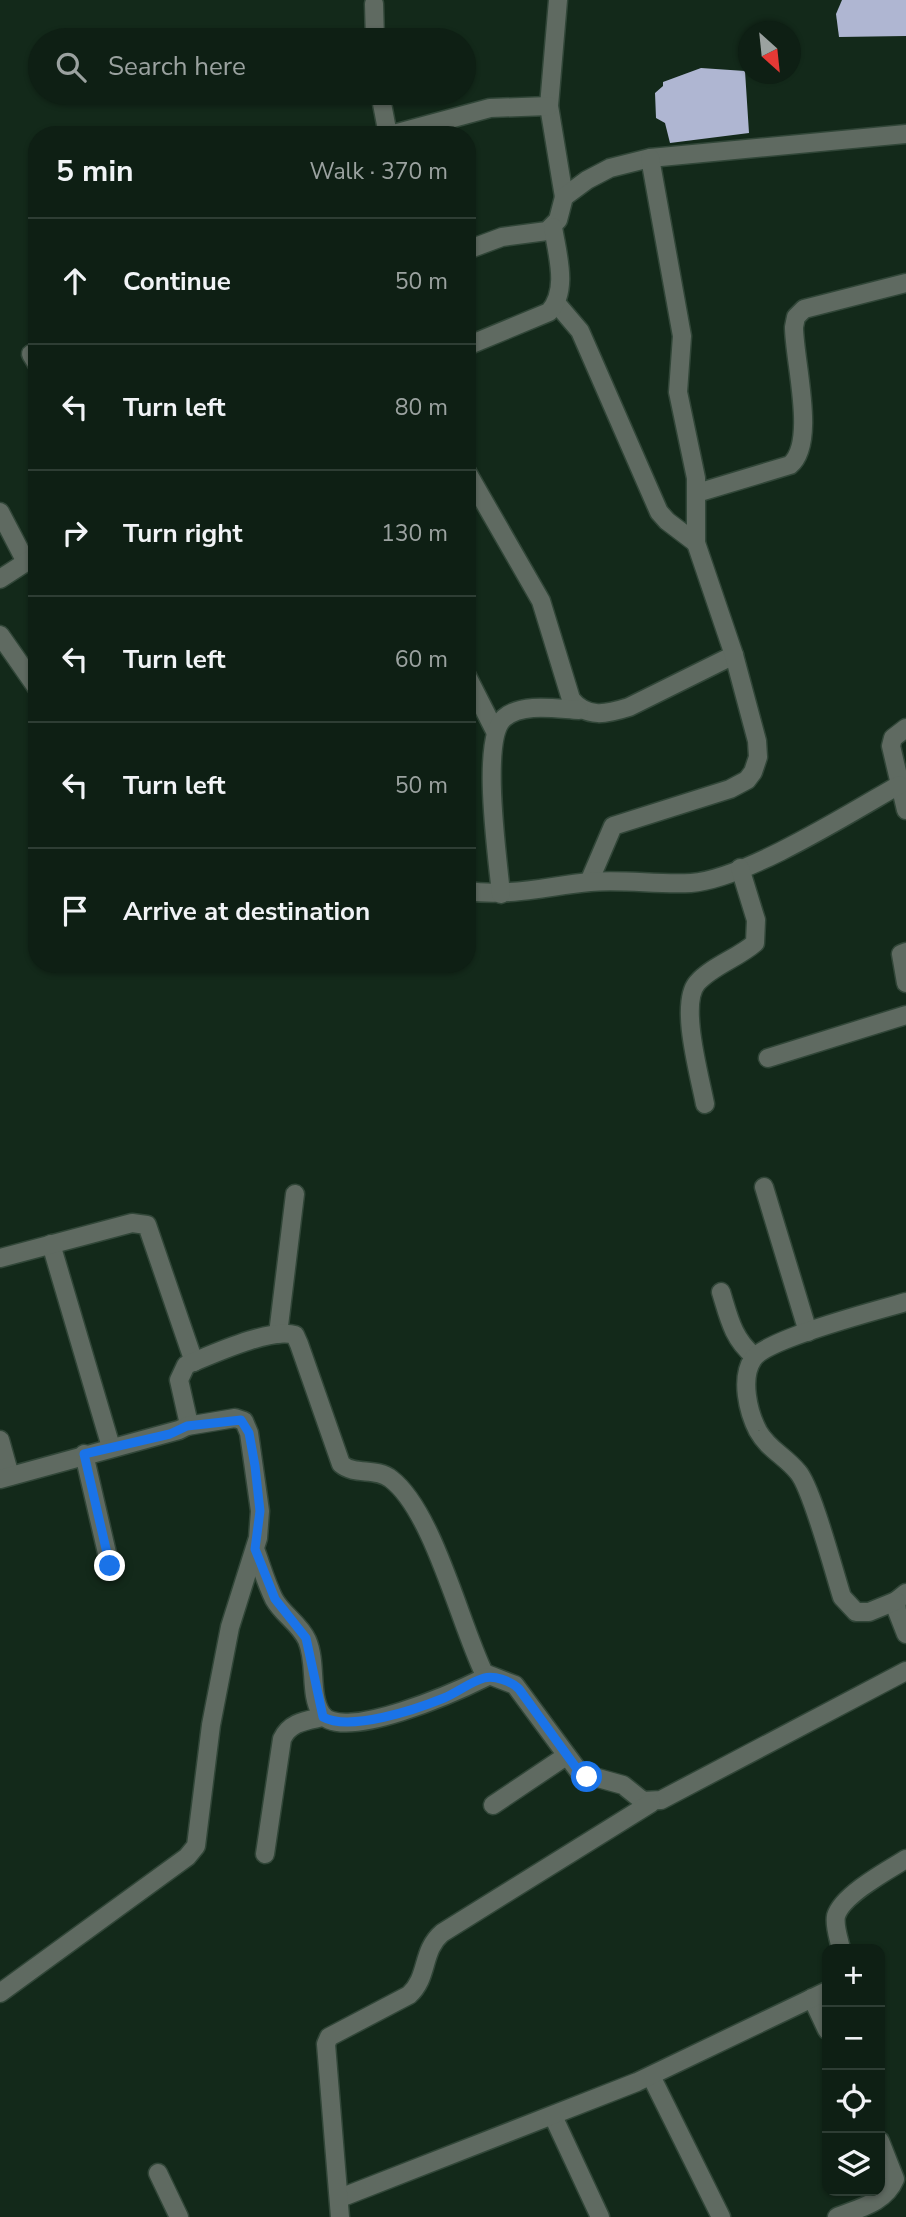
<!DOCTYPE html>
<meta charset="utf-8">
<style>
body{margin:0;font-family:"Nunito Sans",sans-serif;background:#17271d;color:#f1f3f6}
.controls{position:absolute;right:21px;bottom:21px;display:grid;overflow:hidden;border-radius:14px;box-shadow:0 2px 5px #0004}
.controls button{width:63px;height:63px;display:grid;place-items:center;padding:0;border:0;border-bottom:2px solid #2e3d34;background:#0e1f14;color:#f1f3f6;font:35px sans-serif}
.compass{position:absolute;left:738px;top:21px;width:63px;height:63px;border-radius:50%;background:#0e1f14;box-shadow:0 2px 5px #0004;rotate:153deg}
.stop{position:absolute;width:21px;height:21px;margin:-16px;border:5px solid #1a73e8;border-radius:50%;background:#fff}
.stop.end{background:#1a73e8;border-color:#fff;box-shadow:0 2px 7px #0008}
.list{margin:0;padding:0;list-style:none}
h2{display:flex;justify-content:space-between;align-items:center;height:91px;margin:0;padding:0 28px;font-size:30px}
h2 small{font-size:23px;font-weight:400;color:#9ba2a0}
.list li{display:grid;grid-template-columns:46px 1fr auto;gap:21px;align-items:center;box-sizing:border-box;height:126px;padding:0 28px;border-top:2px solid #2e3d34}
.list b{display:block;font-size:26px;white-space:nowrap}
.list em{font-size:23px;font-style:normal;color:#9ba2a0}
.icon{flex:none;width:38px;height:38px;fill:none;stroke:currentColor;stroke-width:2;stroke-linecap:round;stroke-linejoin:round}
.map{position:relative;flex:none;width:906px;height:2217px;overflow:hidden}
.search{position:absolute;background:#0e1f14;box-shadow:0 2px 5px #0004;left:28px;top:28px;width:448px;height:77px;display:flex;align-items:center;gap:18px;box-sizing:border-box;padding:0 24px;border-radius:38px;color:#9ba2a0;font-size:26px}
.panel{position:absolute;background:#0e1f14;box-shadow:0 2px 5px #0004;left:28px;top:126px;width:448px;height:847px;border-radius:28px}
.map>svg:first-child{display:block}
</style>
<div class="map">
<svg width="906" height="2217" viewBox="0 0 906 2217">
<rect width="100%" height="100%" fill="#13291a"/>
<!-- building -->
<g fill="#afb6d2">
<polygon points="842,0 906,0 906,36 839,37 836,14"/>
<polygon points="701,68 745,71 749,133 670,143 665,123 656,118 655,93 663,86 663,82"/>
</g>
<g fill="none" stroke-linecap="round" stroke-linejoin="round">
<!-- minor casing -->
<g stroke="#314638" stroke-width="21">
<g id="minor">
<polyline points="558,0 549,106 564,197"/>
<polyline points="374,4 375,40"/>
<polyline points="380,93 388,135"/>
<polyline points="390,135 490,108 549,106"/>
<polyline points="467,250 502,237 547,231 558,220 564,197 587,180 610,168 650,158 906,134"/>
<polyline points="557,304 580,331 659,512 667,521 696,543"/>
<path d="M467,346L549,312C569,290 557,254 553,227"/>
<polyline points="31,354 37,364"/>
<path d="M467,472L541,601L571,699C587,719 607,714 629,707L734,655"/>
<path d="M697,493L790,465C817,443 794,361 794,327L796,317L804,309L906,283"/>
<polyline points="0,512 26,562"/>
<polyline points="0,579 37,555"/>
<polyline points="0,635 37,688"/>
<polyline points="467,676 495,731"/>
<polyline points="906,728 893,738 891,746 906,810"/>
<polyline points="589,882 613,826 730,789 747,780 753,772 758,757 757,741 734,655 696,543 696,478 678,392 682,336 650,158"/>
<path d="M467,891C509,897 548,886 590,882C624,879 658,885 691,883C745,879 850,813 899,785"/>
<path d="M501,894C498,860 480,739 504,718C522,702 558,709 579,710"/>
<polyline points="906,952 901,954 906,983"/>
<polyline points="768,1058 906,1015"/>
<path d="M705,1104C700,1077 679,1004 697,983C712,966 738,958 755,943L756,920L740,868"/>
<polyline points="764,1187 808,1332"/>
<polyline points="51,1244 111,1447"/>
<polyline points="0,1258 132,1223 147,1225 194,1362"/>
<path d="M721,1292C729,1318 733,1339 754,1356"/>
<polyline points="278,1334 295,1194"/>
<polyline points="0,1440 10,1476"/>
<polyline points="84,1454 110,1566"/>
<path d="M0,1479L179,1430L187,1426L188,1420L179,1380L186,1365C211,1355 271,1327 295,1335L299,1344L341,1464C355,1476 376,1467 391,1479C433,1511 460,1624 484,1673L515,1685L580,1773L623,1785L643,1801L661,1800L906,1671"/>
<path d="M255,1549C261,1565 266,1583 274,1599C283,1615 299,1623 307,1640C317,1663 309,1693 321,1713C340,1745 462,1689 486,1677"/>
<polyline points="906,1593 896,1601 897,1611 906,1634"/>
<path d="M896,1601L869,1612H856L842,1597C834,1572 812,1488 798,1472C785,1456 768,1449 758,1431C748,1412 740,1378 753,1359C766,1339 878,1310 906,1302"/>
<polyline points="493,1805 566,1756"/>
<path d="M265,1854L282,1739C290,1722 305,1721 323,1717"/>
<path d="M841,1949C839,1939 834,1926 836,1916C842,1895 888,1870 906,1859"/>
<polyline points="0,1993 187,1857 196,1846 211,1725 230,1627 258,1538 260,1511 249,1433 244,1421 235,1418 187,1426"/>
<polyline points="812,1998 827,2030"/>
<polyline points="651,2076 721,2217"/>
<polyline points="553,2116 600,2217"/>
<polyline points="158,2173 179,2217"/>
<polyline points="340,2198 637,2082 827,1991"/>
<path d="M340,2217L326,2044L329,2037L409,1995C429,1977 421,1951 442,1933L651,1803"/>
<path d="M837,2217C859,2208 885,2203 895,2179L880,2141"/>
</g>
</g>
<!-- minor -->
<use href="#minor" stroke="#5f6a61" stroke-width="18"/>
</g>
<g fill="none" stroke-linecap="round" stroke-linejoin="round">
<!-- route -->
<path stroke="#1a73e8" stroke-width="9" d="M110,1566L84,1454L170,1434L187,1426L241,1420L249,1433L255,1466L260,1511L255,1549L275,1599L306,1638L323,1717C350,1732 417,1709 444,1698C458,1692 470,1682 484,1678C494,1675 511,1681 519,1689L580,1773L587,1777"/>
</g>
</svg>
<div class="controls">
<button>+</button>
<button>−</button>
<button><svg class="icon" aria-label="locate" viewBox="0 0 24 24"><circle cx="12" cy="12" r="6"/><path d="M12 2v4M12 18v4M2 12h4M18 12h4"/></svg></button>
<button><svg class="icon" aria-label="layers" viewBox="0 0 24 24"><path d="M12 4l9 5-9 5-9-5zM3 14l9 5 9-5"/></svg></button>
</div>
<svg class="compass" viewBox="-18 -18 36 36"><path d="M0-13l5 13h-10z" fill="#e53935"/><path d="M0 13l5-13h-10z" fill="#9ba2a0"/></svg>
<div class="stop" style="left:587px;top:1777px"></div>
<div class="stop end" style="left:110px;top:1566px"></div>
<div class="search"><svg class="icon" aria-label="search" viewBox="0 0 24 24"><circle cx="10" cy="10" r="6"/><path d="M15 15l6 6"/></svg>Search here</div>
<section class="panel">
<h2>5 min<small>Walk · 370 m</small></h2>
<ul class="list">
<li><svg class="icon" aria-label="ahead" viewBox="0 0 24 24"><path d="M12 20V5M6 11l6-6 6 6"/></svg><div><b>Continue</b></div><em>50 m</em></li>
<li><svg class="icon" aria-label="left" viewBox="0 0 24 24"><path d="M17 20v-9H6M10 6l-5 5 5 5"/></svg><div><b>Turn left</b></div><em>80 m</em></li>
<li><svg class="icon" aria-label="right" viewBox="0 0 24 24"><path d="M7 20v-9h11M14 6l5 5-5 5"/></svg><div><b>Turn right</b></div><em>130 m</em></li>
<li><svg class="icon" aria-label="left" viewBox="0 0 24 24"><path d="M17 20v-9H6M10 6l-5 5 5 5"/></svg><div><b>Turn left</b></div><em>60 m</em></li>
<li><svg class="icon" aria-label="left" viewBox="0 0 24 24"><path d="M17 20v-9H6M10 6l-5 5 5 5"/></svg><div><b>Turn left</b></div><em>50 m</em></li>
<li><svg class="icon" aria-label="arrive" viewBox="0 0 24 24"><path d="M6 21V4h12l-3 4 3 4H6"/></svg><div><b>Arrive at destination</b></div></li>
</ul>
</section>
</div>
